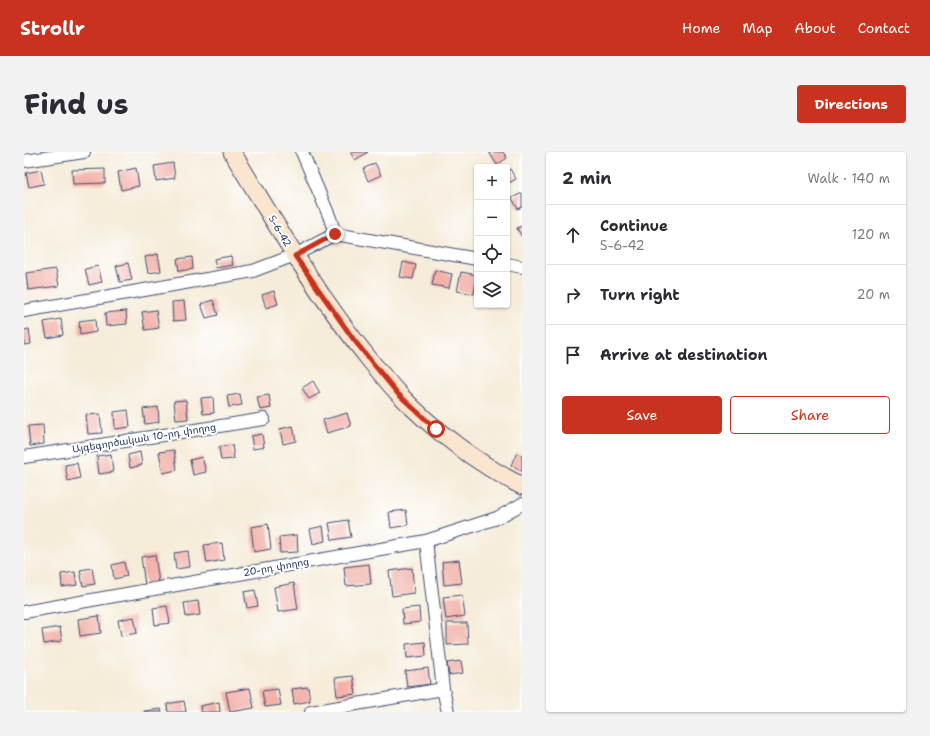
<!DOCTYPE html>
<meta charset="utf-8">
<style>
body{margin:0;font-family:"Shantell Sans","Noto Sans Armenian",sans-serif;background:#f2f2f3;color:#2b2b33}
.controls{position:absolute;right:12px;top:12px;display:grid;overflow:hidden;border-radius:4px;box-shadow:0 1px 3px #0004}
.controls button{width:36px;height:36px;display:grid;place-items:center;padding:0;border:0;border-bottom:1px solid #e1e1e2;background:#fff;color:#2b2b33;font:20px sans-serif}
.stop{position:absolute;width:12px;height:12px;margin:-9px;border:3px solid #c8321e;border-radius:50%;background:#fff}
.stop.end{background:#c8321e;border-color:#fff;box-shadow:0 1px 4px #0008}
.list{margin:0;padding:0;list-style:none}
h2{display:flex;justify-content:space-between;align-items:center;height:52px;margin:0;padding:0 16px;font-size:17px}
h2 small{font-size:13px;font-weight:400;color:#7c7c81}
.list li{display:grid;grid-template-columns:26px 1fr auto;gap:12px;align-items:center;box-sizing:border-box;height:60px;padding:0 16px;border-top:1px solid #e1e1e2}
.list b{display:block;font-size:15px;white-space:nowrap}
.list p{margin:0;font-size:13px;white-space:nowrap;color:#7c7c81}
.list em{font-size:13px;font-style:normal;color:#7c7c81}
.actions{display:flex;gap:8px;padding:12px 16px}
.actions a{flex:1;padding:9px 0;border:1px solid #c8321e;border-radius:4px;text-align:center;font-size:14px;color:#c8321e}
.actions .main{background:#c8321e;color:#fff}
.icon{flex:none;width:22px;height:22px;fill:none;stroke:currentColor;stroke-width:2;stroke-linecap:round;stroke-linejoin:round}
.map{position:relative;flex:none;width:498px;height:560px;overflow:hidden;border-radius:4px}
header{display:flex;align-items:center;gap:24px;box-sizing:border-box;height:56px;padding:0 20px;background:#c8321e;color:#fff}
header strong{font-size:19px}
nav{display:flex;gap:22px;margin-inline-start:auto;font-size:14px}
.intro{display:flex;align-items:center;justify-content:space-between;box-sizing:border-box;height:96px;padding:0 24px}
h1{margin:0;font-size:28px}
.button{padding:10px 18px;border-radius:4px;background:#c8321e;color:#fff;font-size:14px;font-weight:700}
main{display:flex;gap:24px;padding:0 24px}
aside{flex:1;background:#fff;border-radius:4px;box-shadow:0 1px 3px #0004}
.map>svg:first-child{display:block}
</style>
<header>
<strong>Strollr</strong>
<nav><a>Home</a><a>Map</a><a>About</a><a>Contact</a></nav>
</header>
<div class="intro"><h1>Find us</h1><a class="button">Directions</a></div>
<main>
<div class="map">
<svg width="498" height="560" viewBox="0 0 498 560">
<rect width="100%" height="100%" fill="#fff"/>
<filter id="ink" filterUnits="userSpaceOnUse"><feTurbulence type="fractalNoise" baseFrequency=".025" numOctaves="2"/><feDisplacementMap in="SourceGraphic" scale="8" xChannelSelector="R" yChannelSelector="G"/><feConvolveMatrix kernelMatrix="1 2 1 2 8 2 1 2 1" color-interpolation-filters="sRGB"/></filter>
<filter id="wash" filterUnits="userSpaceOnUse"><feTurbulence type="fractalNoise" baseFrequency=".012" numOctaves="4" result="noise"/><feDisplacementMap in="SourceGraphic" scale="16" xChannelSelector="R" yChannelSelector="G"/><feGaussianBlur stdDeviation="0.9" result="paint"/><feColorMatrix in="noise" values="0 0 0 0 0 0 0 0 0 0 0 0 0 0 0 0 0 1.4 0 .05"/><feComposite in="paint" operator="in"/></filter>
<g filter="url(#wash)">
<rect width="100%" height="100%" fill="#f5ecd9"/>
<g id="blocks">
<!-- building -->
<g fill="#f3b1a9">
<polygon points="326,0 344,0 331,8"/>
<polygon points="465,0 479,0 483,6 473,13"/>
<polygon points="149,11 151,26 132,29 130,14"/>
<polygon points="351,11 357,23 344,29 339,17"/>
<polygon points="112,16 115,34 97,38 94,20"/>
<polygon points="81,17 81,31 49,32 48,18"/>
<polygon points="486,17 492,27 483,32 483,19"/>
<polygon points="17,18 20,32 5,35 2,21"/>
<polygon points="498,41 498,55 494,57 488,46"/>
<polygon points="498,74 498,85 493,76"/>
<polygon points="134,102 137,119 124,121 121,105"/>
<polygon points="207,104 209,113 192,116 190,107"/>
<polygon points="168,105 169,117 155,119 153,107"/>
<polygon points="379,110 392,113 389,127 376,125"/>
<polygon points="104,111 108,128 96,130 92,114"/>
<polygon points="74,114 78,130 65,133 61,117"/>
<polygon points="32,117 35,134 4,138 2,121"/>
<polygon points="411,118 428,122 425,136 408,133"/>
<polygon points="437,120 453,123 450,142 433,139"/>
<polygon points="250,139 254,152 242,156 238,143"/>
<polygon points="189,148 194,163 182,166 177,152"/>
<polygon points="160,149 162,168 149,169 148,150"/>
<polygon points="132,158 135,176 121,178 118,160"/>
<polygon points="102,159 103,172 82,174 81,161"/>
<polygon points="37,167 39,183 23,186 20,170"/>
<polygon points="71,167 72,180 56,183 55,169"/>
<polygon points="5,177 7,192 0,193 0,178"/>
<polygon points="289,229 296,241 285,247 278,236"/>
<polygon points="216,242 218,253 205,255 203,244"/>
<polygon points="245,243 247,256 236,258 233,245"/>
<polygon points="189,245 190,261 179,262 177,246"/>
<polygon points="162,248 164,267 152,268 150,249"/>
<polygon points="134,255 135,270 121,272 119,257"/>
<polygon points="104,258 106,275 91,277 90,260"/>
<polygon points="323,261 327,274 303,281 299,268"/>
<polygon points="76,262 78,281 64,282 62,263"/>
<polygon points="19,273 20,292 6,294 4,274"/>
<polygon points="269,274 272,289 259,292 256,277"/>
<polygon points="238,282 240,295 229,297 227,284"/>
<polygon points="208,293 210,307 197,308 195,295"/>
<polygon points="150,298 153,318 139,321 135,300"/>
<polygon points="116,300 118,313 106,316 104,303"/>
<polygon points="493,301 498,304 498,319 487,313"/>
<polygon points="87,302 89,320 75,322 73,304"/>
<polygon points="178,305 182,320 169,323 166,308"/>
<polygon points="53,311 56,326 44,329 41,313"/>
<polygon points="382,358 384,373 367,376 365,360"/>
<polygon points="324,368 327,385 308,388 305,371"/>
<polygon points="244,372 247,397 230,400 227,375"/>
<polygon points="299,374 301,389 289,392 286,377"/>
<polygon points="273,383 274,400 256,401 255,385"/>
<polygon points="198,391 200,408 183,411 180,393"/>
<polygon points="164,399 166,415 152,417 150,401"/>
<polygon points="131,403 135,431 121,433 117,405"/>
<polygon points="435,408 438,431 420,433 418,410"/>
<polygon points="100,410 103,424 90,427 88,413"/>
<polygon points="345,412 347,432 322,434 320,415"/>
<polygon points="68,416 71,432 59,434 56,418"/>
<polygon points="388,416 390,441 368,444 365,419"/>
<polygon points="51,420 53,433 38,435 37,422"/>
<polygon points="270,431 274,457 254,460 250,435"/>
<polygon points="231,438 234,454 223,456 220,440"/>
<polygon points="438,443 441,464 422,467 419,445"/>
<polygon points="174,449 176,463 162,465 160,451"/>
<polygon points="143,454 146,471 131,473 129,456"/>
<polygon points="395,455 396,470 379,472 378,457"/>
<polygon points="75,464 77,481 56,484 54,467"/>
<polygon points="110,465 113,481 97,484 94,468"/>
<polygon points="423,471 443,471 444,492 423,493"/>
<polygon points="36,475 38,489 20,492 18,478"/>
<polygon points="401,490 402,504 383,506 382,492"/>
<polygon points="437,509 439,521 425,523 423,511"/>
<polygon points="404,516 406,532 383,535 381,519"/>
<polygon points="329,524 332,542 313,544 311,526"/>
<polygon points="284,535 286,549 270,552 268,537"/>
<polygon points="226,536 230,556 206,560 202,540"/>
<polygon points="254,537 257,553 241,555 238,539"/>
<polygon points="160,549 162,560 144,560 143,552"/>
<polygon points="195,550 196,560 177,560 176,554"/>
<polygon points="137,557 138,560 120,560 120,559"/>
</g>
</g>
</g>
<g filter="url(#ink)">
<use href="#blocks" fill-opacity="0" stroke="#3c4b70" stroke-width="1"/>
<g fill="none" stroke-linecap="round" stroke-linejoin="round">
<!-- minor casing -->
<g stroke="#3c4b70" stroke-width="14">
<g id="minor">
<polyline points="278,0 306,66 311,82"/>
<polyline points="0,9 60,0"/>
<polyline points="483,112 498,115"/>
<polyline points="0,159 229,119 271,103 311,82 453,107"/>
<polyline points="0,305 240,267"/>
<polyline points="402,389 419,537 424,560"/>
<polyline points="0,460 402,389 473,366 498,352"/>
<polyline points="287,560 419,537"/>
</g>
</g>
<!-- secondary casing -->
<g stroke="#3c4b70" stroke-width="19">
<path id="secondary" d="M208,0C252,73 295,146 349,212C358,222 366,233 375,242C409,278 454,312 498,334"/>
</g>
<!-- minor -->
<use href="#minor" stroke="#fff" stroke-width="12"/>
<!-- secondary -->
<use href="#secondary" stroke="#fce5cf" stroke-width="17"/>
</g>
</g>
<g fill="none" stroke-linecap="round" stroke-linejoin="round" filter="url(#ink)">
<!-- route -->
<polyline stroke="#c8321e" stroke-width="5" points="311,82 271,104 330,188 374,242 412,277"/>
</g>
<g text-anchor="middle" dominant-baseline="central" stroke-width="4" stroke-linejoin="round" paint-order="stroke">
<!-- street labels -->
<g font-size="10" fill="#1b2f5e" stroke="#fff">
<text transform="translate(256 79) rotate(59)">Տ-6-42</text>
<text transform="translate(120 286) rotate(-9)">Այգեգործական 10-րդ փողոց</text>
<text transform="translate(252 415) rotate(-10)">20-րդ փողոց</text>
</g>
</g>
</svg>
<div class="controls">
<button>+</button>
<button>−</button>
<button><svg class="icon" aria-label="locate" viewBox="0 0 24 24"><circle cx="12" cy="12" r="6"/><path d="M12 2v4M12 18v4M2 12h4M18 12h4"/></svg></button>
<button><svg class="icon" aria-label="layers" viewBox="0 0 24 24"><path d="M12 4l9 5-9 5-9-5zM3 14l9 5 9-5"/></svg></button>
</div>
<div class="stop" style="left:412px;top:277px"></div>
<div class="stop end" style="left:311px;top:82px"></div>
</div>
<aside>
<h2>2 min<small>Walk · 140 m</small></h2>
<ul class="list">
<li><svg class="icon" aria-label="ahead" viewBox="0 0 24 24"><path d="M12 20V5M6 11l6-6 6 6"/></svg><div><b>Continue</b><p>Տ-6-42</p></div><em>120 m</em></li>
<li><svg class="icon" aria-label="right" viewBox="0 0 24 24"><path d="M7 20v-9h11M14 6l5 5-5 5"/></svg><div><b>Turn right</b></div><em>20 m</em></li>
<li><svg class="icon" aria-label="arrive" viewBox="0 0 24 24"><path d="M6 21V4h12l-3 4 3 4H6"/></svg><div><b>Arrive at destination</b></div></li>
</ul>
<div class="actions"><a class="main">Save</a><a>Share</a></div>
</aside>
</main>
